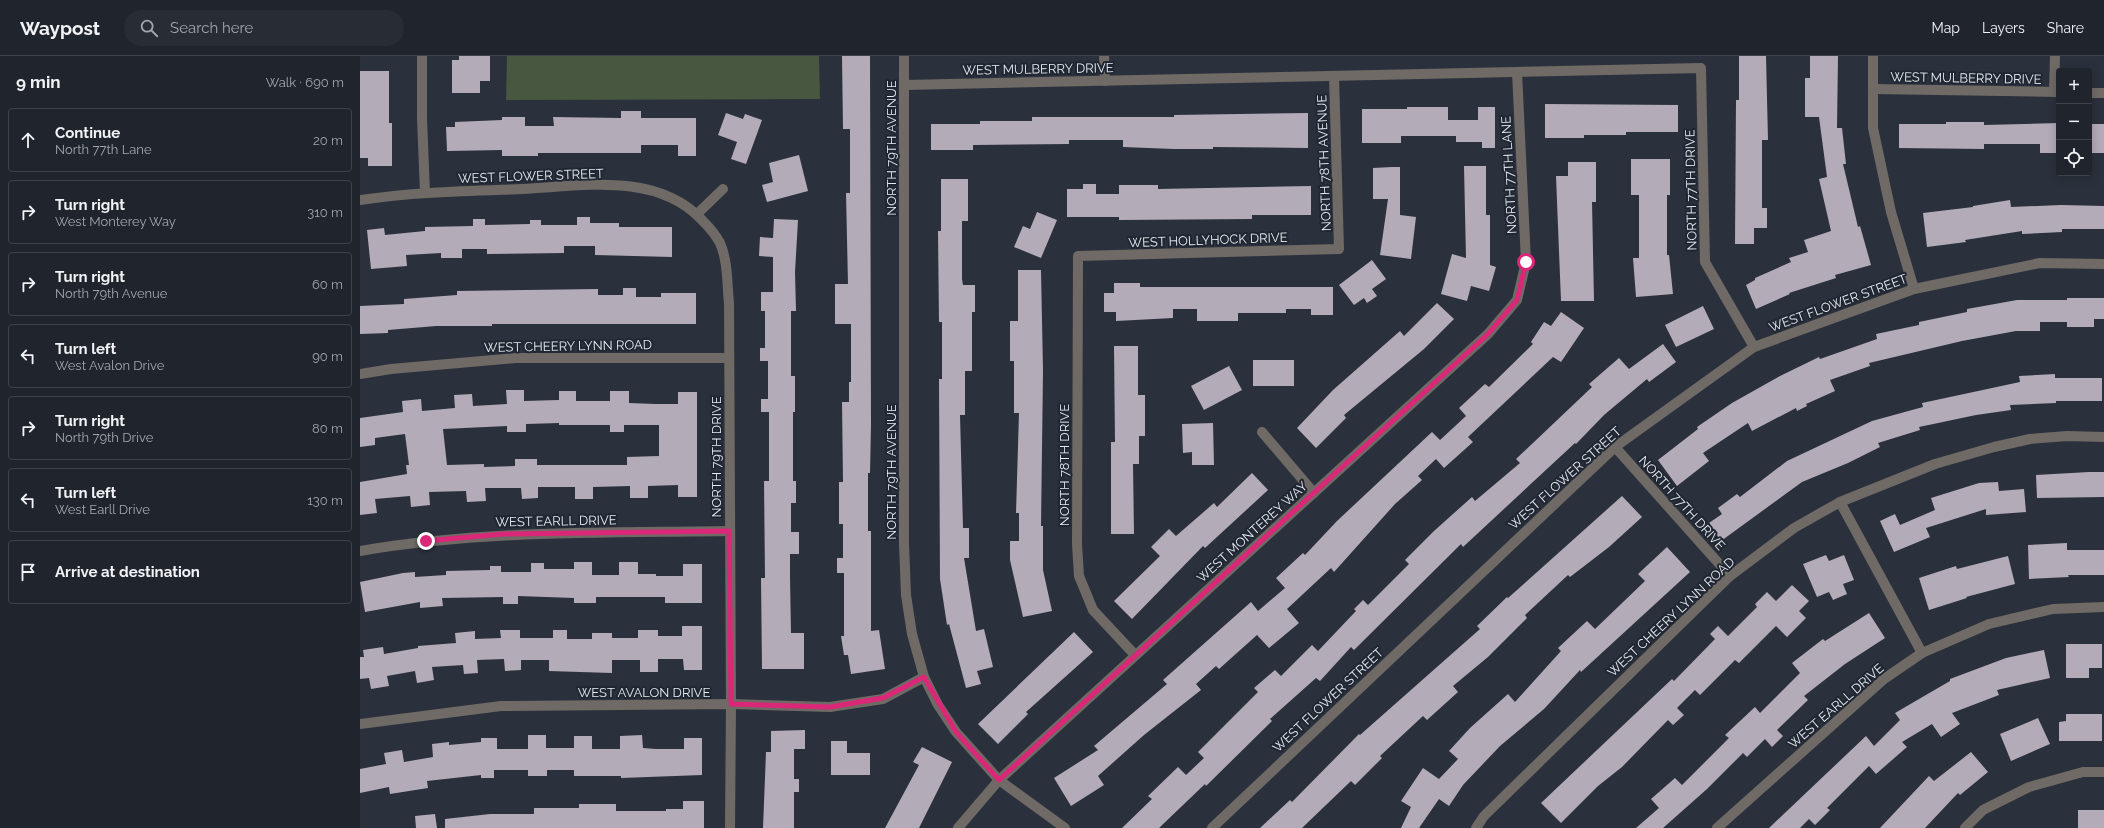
<!DOCTYPE html>
<meta charset="utf-8">
<style>
body{margin:0;font-family:Raleway,sans-serif;background:#282d35;color:#f1f3f6}
.controls{position:absolute;right:12px;top:12px;display:grid;overflow:hidden;border-radius:4px;box-shadow:0 2px 10px #0003}
.controls button{width:36px;height:36px;display:grid;place-items:center;padding:0;border:0;border-bottom:1px solid #3d4249;background:#20252d;color:#f1f3f6;font:20px sans-serif}
.stop{position:absolute;width:12px;height:12px;margin:-9px;border:3px solid #db2777;border-radius:50%;background:#fff}
.stop.end{background:#db2777;border-color:#fff;box-shadow:0 1px 4px #0008}
.list{margin:0;padding:0;list-style:none}
h2{display:flex;justify-content:space-between;align-items:center;height:52px;margin:0;padding:0 16px;font-size:17px}
h2 small{font-size:13px;font-weight:400;color:#a2a5aa}
.list li{display:grid;grid-template-columns:26px 1fr auto;gap:12px;align-items:center;box-sizing:border-box;height:64px;margin:0 8px 8px;padding:0 8px;border:1px solid #3d4249;border-radius:4px}
.list b{display:block;font-size:15px;white-space:nowrap}
.list p{margin:0;font-size:13px;white-space:nowrap;color:#a2a5aa}
.list em{font-size:13px;font-style:normal;color:#a2a5aa}
.icon{flex:none;width:22px;height:22px;fill:none;stroke:currentColor;stroke-width:2;stroke-linecap:round;stroke-linejoin:round}
.map{position:relative;flex:none;width:1744px;height:772px;overflow:hidden}
header{display:flex;align-items:center;gap:24px;box-sizing:border-box;height:56px;padding:0 20px;background:#20252d;border-bottom:1px solid #3d4249}
header strong{font-size:19px}
nav{display:flex;gap:22px;margin-inline-start:auto;font-size:14px}
.search{width:280px;height:36px;background:#282d35;display:flex;align-items:center;gap:10px;box-sizing:border-box;padding:0 14px;border-radius:22px;color:#a2a5aa;font-size:15px}
main{display:flex}
aside{flex:1;background:#20252d}
.map>svg:first-child{display:block}
</style>
<header>
<strong>Waypost</strong>
<div class="search"><svg class="icon" aria-label="search" viewBox="0 0 24 24"><circle cx="10" cy="10" r="6"/><path d="M15 15l6 6"/></svg>Search here</div>
<nav><a>Map</a><a>Layers</a><a>Share</a></nav>
</header>
<main>
<aside>
<h2>9 min<small>Walk · 690 m</small></h2>
<ul class="list">
<li><svg class="icon" aria-label="ahead" viewBox="0 0 24 24"><path d="M12 20V5M6 11l6-6 6 6"/></svg><div><b>Continue</b><p>North 77th Lane</p></div><em>20 m</em></li>
<li><svg class="icon" aria-label="right" viewBox="0 0 24 24"><path d="M7 20v-9h11M14 6l5 5-5 5"/></svg><div><b>Turn right</b><p>West Monterey Way</p></div><em>310 m</em></li>
<li><svg class="icon" aria-label="right" viewBox="0 0 24 24"><path d="M7 20v-9h11M14 6l5 5-5 5"/></svg><div><b>Turn right</b><p>North 79th Avenue</p></div><em>60 m</em></li>
<li><svg class="icon" aria-label="left" viewBox="0 0 24 24"><path d="M17 20v-9H6M10 6l-5 5 5 5"/></svg><div><b>Turn left</b><p>West Avalon Drive</p></div><em>90 m</em></li>
<li><svg class="icon" aria-label="right" viewBox="0 0 24 24"><path d="M7 20v-9h11M14 6l5 5-5 5"/></svg><div><b>Turn right</b><p>North 79th Drive</p></div><em>80 m</em></li>
<li><svg class="icon" aria-label="left" viewBox="0 0 24 24"><path d="M17 20v-9H6M10 6l-5 5 5 5"/></svg><div><b>Turn left</b><p>West Earll Drive</p></div><em>130 m</em></li>
<li><svg class="icon" aria-label="arrive" viewBox="0 0 24 24"><path d="M6 21V4h12l-3 4 3 4H6"/></svg><div><b>Arrive at destination</b></div></li>
</ul>
</aside>
<div class="map">
<svg width="1744" height="772" viewBox="0 0 1744 772">
<rect width="100%" height="100%" fill="#2b313c"/>
<!-- grass -->
<polygon fill="#48573f" points="147,0 459,0 460,43 146,44"/>
<!-- building -->
<g fill="#b4abb9" fill-rule="evenodd">
<polygon points="99,0 130,0 130,25 120,25 120,37 92,37 92,4 99,4"/>
<polygon points="482,0 510,0 511,368 510,417 508,417 508,475 511,475 511,575 519,574 525,613 491,618 488,599 484,599 481,580 484,580 484,517 477,517 477,502 483,502 483,468 479,468 479,426 483,426 482,346 489,346 489,326 491,326 491,268 475,268 475,228 488,228 486,137 490,137 490,73 483,73"/>
<polygon points="1379,0 1406,0 1408,84 1402,84 1402,152 1407,152 1407,172 1394,172 1394,188 1375,188 1376,44 1379,44"/>
<polygon points="1450,0 1478,0 1477,72 1482,72 1486,108 1483,108 1498,171 1500,170 1511,209 1475,219 1476,222 1429,237 1430,238 1396,253 1386,229 1395,224 1395,222 1431,206 1429,202 1448,196 1444,184 1471,175 1459,123 1467,121 1459,61 1445,61 1445,22 1450,22"/>
<polygon points="0,15 29,15 29,67 32,67 32,110 8,110 8,102 0,102"/>
<polygon points="1185,48 1318,49 1318,76 1266,76 1266,79 1224,79 1224,82 1185,82"/>
<polygon points="1047,51 1088,51 1088,64 1118,64 1118,51 1135,51 1135,92 1122,92 1122,86 1096,86 1096,80 1041,80 1041,87 1002,87 1002,53 1047,53"/>
<polygon points="261,55 281,55 281,62 336,62 336,100 318,100 318,89 281,89 281,97 178,97 178,100 142,100 142,94 87,95 86,71 95,71 95,66 142,64 142,61 165,61 165,70 194,70 193,61 261,62"/>
<polygon points="366,57 383,63 385,58 402,64 386,108 371,103 377,86 358,79"/>
<polygon points="948,57 948,92 853,91 853,93 814,93 763,91 763,84 709,84 709,88 613,89 613,94 571,94 571,68 620,68 620,65 672,65 672,61 814,61 814,59"/>
<polygon points="1586,66 1624,66 1624,69 1699,67 1699,97 1680,97 1680,88 1624,88 1624,93 1539,92 1539,68 1586,68"/>
<rect x="1729" y="68" width="15" height="29"/>
<polygon points="439,99 448,135 407,146 402,129 413,126 409,107"/>
<polygon points="1271,103 1310,103 1310,139 1307,139 1307,199 1309,199 1313,238 1276,241 1273,202 1279,202 1279,139 1271,139"/>
<polygon points="1208,106 1236,106 1236,146 1232,146 1234,245 1201,245 1196,120 1208,120"/>
<polygon points="1104,110 1126,110 1126,159 1130,159 1130,209 1136,211 1129,235 1111,230 1107,245 1081,238 1092,198 1106,202"/>
<polygon points="1032,111 1040,111 1040,159 1056,161 1051,203 1020,199 1028,143 1013,143 1013,112"/>
<polygon points="581,123 608,123 608,165 602,165 602,223 603,229 615,229 615,256 612,256 612,315 605,315 605,359 600,359 603,472 609,472 609,502 604,502 616,575 624,573 633,611 617,615 621,628 606,632 589,568 587,569 580,523 579,323 582,323 582,266 579,266 578,175 581,175"/>
<polygon points="723,128 736,128 736,138 759,138 759,129 798,129 798,133 951,130 951,159 892,159 892,163 759,164 759,161 707,161 707,133 723,133"/>
<polygon points="1650,144 1651,151 1701,149 1744,150 1744,173 1702,173 1702,176 1662,178 1662,175 1605,184 1606,186 1567,191 1563,157 1613,151 1613,150"/>
<polygon points="677,156 697,164 681,202 654,191 663,170 670,173"/>
<polygon points="217,161 230,161 230,167 259,167 259,171 312,171 312,201 235,199 235,190 204,190 204,197 127,198 127,193 102,193 102,202 81,202 81,197 46,199 47,210 11,213 7,174 24,172 25,179 65,175 65,171 113,170 113,163 125,163 125,169 170,168 170,164 181,164 181,169 217,169"/>
<polygon points="414,163 438,164 435,216 436,255 431,255 431,320 435,320 435,356 433,356 433,425 436,425 436,447 431,447 431,476 439,476 439,498 430,498 430,522 431,577 444,577 444,613 402,613 401,522 405,522 404,425 409,425 409,356 401,356 401,343 408,343 408,305 400,305 400,292 405,292 405,255 401,255 401,236 413,236 413,201 399,200 400,181 413,182"/>
<polygon points="1012,204 1026,223 1012,233 1017,240 1007,247 1004,242 994,249 979,229"/>
<polygon points="658,214 681,214 683,315 681,470 683,470 683,514 692,555 663,561 650,504 650,485 659,485 659,457 656,457 659,357 654,357 654,305 650,305 650,265 658,265"/>
<polygon points="754,227 780,227 780,231 973,231 973,259 951,259 951,253 926,253 926,257 878,257 878,265 837,265 837,253 813,253 813,262 756,265 756,256 744,256 744,237 754,237"/>
<polygon points="263,232 276,232 276,241 301,241 301,237 336,237 336,268 132,268 132,270 76,270 28,274 28,277 0,278 0,250 44,248 44,243 97,239 97,235 238,233 238,239 263,239"/>
<polygon points="1707,242 1744,242 1744,263 1734,263 1734,271 1707,271 1707,266 1680,266 1680,275 1656,275 1602,285 1509,307 1510,310 1470,324 1475,335 1446,348 1447,350 1437,355 1436,352 1392,375 1388,367 1343,397 1349,405 1317,430 1298,404 1338,373 1337,371 1372,347 1420,320 1459,301 1460,303 1517,283 1516,278 1559,269 1559,266 1607,256 1607,253 1657,244 1707,244"/>
<polygon points="1077,247 1094,263 1064,293 984,359 986,362 956,392 937,372 973,334 1040,275 1044,280"/>
<polygon points="1343,250 1354,273 1316,291 1305,269"/>
<polygon points="1201,256 1224,272 1201,306 1193,301 1108,381 1113,386 1084,412 1076,403 1058,420 1062,424 1035,448 974,516 971,512 927,553 939,567 909,592 897,579 859,613 856,610 836,628 841,634 784,679 738,720 744,729 711,750 694,722 738,694 734,690 807,628 803,624 891,546 898,555 925,532 916,522 943,497 945,499 977,465 1072,376 1080,384 1106,360 1099,352 1125,328 1129,331 1173,288 1171,286 1184,266 1191,270"/>
<polygon points="1303,288 1316,306 1289,326 1287,323 1244,359 1216,388 1215,387 1103,491 1101,488 994,594 991,591 960,625 956,622 910,663 912,665 846,730 845,728 799,772 762,772 792,743 788,740 818,711 826,719 844,702 838,696 898,636 894,632 915,614 921,620 952,589 958,595 996,555 994,553 1003,544 1008,549 1049,508 1045,504 1074,475 1112,441 1115,445 1160,407 1156,403 1232,331 1229,328 1259,302 1269,313"/>
<polygon points="754,290 778,290 778,339 785,339 785,380 779,380 779,408 773,408 774,478 751,478 751,386 755,386"/>
<rect x="893" y="304" width="41" height="26"/>
<polygon points="869,310 882,334 844,354 831,330"/>
<polygon points="1695,318 1695,322 1742,322 1742,345 1696,345 1696,347 1650,349 1651,354 1616,359 1559,371 1560,374 1518,387 1520,391 1488,407 1442,426 1361,485 1349,467 1362,458 1358,452 1377,438 1380,441 1427,405 1512,365 1563,351 1562,347 1660,326 1659,320"/>
<path d="M146,334H164V345L199,344V335H216V345H250V335H269V347L295,348H318V336H337V441H318V429L288,430V442H270V430L233,431V443H215V431H178V442L162,443L161,432H125L126,445L107,446L106,435L69,436L70,449L51,451L50,440L15,443L17,457L0,459V426L47,418L46,409H49L45,378L15,382V389L0,391V362L43,356L42,345L61,343L62,355L95,352L94,339L112,338L113,350L147,348ZM199,367V369H250V376H264V369H299V400L267,401V409H177V403H155V410L124,411V408L87,409L83,373L147,370V376H166V368Z"/>
<polygon points="853,367 854,409 832,409 832,396 823,397 822,368"/>
<polygon points="1729,416 1744,416 1744,441 1677,442 1676,419"/>
<polygon points="892,417 908,434 845,492 843,490 772,563 754,545 800,500 791,491 809,473 816,480 854,447 857,451"/>
<polygon points="1638,426 1639,435 1664,433 1666,456 1626,459 1626,453 1566,472 1570,481 1534,496 1520,465 1535,458 1540,469 1575,454 1571,442 1619,427"/>
<polygon points="1262,440 1282,461 1249,491 1210,521 1208,519 1165,559 1167,562 1128,601 1093,630 1098,636 1067,664 1063,660 1020,700 1022,702 995,729 991,725 942,772 900,772 930,744 932,746 999,678 1000,679 1120,573 1117,570 1147,541 1148,542"/>
<polygon points="1707,487 1707,494 1744,494 1744,519 1708,519 1709,521 1669,523 1668,489"/>
<polygon points="1307,491 1330,516 1221,616 1220,614 1184,653 1140,690 1103,729 1089,750 1079,743 1059,772 1041,772 1051,751 1041,745 1063,712 1079,723 1098,703 1089,695 1110,672 1148,638 1155,646 1201,595 1198,592 1227,565 1235,573 1285,525 1278,518"/>
<polygon points="1466,499 1469,505 1484,499 1494,524 1483,528 1487,538 1473,544 1469,536 1457,541 1443,508"/>
<polygon points="1648,500 1655,528 1606,541 1607,542 1569,554 1559,522 1596,510 1597,513"/>
<polygon points="214,506 232,506 232,519 259,519 259,506 278,506 278,518 296,518 296,520 323,520 323,508 342,508 342,547 305,547 305,541 236,541 236,547 214,547 214,542 158,540 158,548 143,548 143,541 82,542 83,550 60,552 60,546 5,556 0,526 43,517 55,516 55,521 86,519 86,515 130,514 130,510 141,510 141,516 171,516 171,507 184,507 184,513 214,513"/>
<polygon points="1432,529 1449,545 1439,555 1446,562 1427,581 1416,570 1379,607 1375,604 1340,639 1335,634 1317,652 1324,659 1313,669 1308,664 1262,711 1238,730 1201,767 1181,747 1312,623 1314,625 1355,583 1350,578 1358,570 1368,580 1397,551 1395,548 1407,536 1416,545"/>
<polygon points="1509,557 1525,582 1485,608 1444,640 1448,644 1417,674 1423,680 1412,691 1405,683 1387,701 1383,697 1347,733 1303,772 1276,772 1299,752 1291,743 1315,722 1322,729 1369,682 1365,679 1395,651 1400,657 1440,617 1432,607 1463,583 1465,585"/>
<polygon points="322,570 342,570 342,614 324,614 323,603 298,603 298,616 280,616 280,604 252,604 252,617 189,615 189,604 161,604 161,614 145,615 144,603 117,604 118,617 104,618 103,609 72,611 74,624 57,627 55,615 27,620 29,630 11,633 9,622 0,623 0,601 4,601 3,594 23,591 24,598 58,592 58,590 96,587 95,577 115,575 115,583 141,582 140,574 160,574 160,582 193,582 193,574 207,574 207,583 232,583 232,577 252,577 252,582 278,582 278,574 298,574 298,580 322,580"/>
<polygon points="714,576 733,596 666,656 668,658 638,688 618,668"/>
<polygon points="1706,588 1742,588 1742,612 1729,612 1729,622 1706,622"/>
<polygon points="1684,594 1690,622 1637,634 1639,639 1592,657 1600,668 1581,681 1572,668 1542,686 1547,691 1516,718 1509,710 1467,752 1470,754 1455,769 1449,763 1440,772 1409,772 1506,680 1514,690 1540,664 1535,657 1590,625 1590,623 1646,602"/>
<polygon points="1706,658 1742,658 1742,685 1699,685 1699,666 1706,665"/>
<polygon points="1678,662 1690,688 1651,705 1640,678"/>
<polygon points="445,674 445,693 434,693 434,723 439,723 439,736 434,736 434,772 403,772 406,696 411,696 411,675"/>
<polygon points="168,679 186,679 186,692 214,692 214,680 232,680 232,693 260,693 260,680 282,679 283,692 296,693 324,693 324,682 342,682 342,719 261,722 261,720 214,720 214,714 187,714 187,720 168,720 168,714 134,714 134,722 121,722 121,719 67,725 68,732 30,738 29,731 0,737 0,713 26,708 24,697 42,694 44,706 73,701 72,688 89,686 89,689 121,686 121,682 137,682 137,693 168,693"/>
<polygon points="471,685 487,685 487,697 510,697 510,719 471,719"/>
<polygon points="562,691 592,706 559,772 525,772 559,709 553,706"/>
<polygon points="1611,696 1628,716 1600,739 1598,737 1565,772 1520,772 1569,720 1574,725"/>
<polygon points="323,745 344,745 344,772 85,772 85,763 130,758 174,758 174,752 219,752 219,748 256,748 256,755 306,755 306,753 323,753"/>
<rect x="1718" y="754" width="26" height="18"/>
<polygon points="75,758 77,772 56,772 55,760"/>
</g>
<g fill="none" stroke-linecap="round" stroke-linejoin="round">
<!-- street -->
<g stroke="#6f6a65" stroke-width="10">
<polyline points="62,0 62,62 65,137"/>
<polyline points="544,0 544,488 546,539 552,578 564,621 578,649 596,676 639,724 705,772"/>
<polyline points="744,0 745,25"/>
<polyline points="1513,0 1513,72 1531,156 1554,233"/>
<polyline points="544,29 1341,12 1345,206 1394,291"/>
<polyline points="1513,33 1699,36"/>
<polyline points="1694,36 1695,0"/>
<polyline points="1729,37 1744,37"/>
<path d="M0,144C54,136 109,135 163,133C222,130 296,116 341,163C348,170 356,179 360,187C368,205 367,228 369,247L371,648L370,772"/>
<polyline points="337,158 363,133"/>
<polyline points="0,318 31,313 156,302 368,302"/>
<polyline points="902,376 954,437"/>
<polyline points="1255,391 1370,520"/>
<polyline points="1480,446 1562,597"/>
<path d="M0,495C122,474 246,477 369,475"/>
<polyline points="775,599 733,554 719,520 717,488 718,200 979,193 974,20"/>
<polyline points="0,668 141,650 371,648 470,651 523,643 564,621"/>
<polyline points="598,772 639,724 1128,278 1157,244 1166,206 1157,16"/>
<polyline points="852,772 1255,391 1394,291 1554,233 1680,207 1744,208"/>
<polyline points="1116,772 1124,760 1370,520 1434,472 1480,446 1575,408 1634,391 1670,383 1707,380 1744,381"/>
<polyline points="1357,772 1524,623 1562,597 1629,568 1693,553 1744,551"/>
<polyline points="1605,772 1623,754 1669,731 1723,716 1744,716"/>
</g>
</g>
<g fill="none" stroke-linecap="round" stroke-linejoin="round">
<!-- route -->
<polyline stroke="#db2777" stroke-width="5" points="66,485 143,478 369,475 371,648 470,651 523,642 564,621 596,676 639,724 1128,278 1157,244 1166,206"/>
</g>
<g text-anchor="middle" dominant-baseline="central" stroke-width="4" stroke-linejoin="round" paint-order="stroke">
<!-- street labels -->
<g font-size="13" fill="#e6eaf1" stroke="#212732">
<text transform="translate(678 13) rotate(-1)">WEST MULBERRY DRIVE</text>
<text transform="translate(1606 22) rotate(1)">WEST MULBERRY DRIVE</text>
<text transform="translate(531 92) rotate(-90)">NORTH 79TH AVENUE</text>
<text transform="translate(964 107) rotate(-92)">NORTH 78TH AVENUE</text>
<text transform="translate(1149 119) rotate(-93)">NORTH 77TH LANE</text>
<text transform="translate(171 120) rotate(-2)">WEST FLOWER STREET</text>
<text transform="translate(1331 134) rotate(-91)">NORTH 77TH DRIVE</text>
<text transform="translate(848 184) rotate(-2)">WEST HOLLYHOCK DRIVE</text>
<text transform="translate(1478 247) rotate(-20)">WEST FLOWER STREET</text>
<text transform="translate(208 290) rotate(-1)">WEST CHEERY LYNN ROAD</text>
<text transform="translate(356 401) rotate(-90)">NORTH 79TH DRIVE</text>
<text transform="translate(704 409) rotate(-90)">NORTH 78TH DRIVE</text>
<text transform="translate(531 416) rotate(-90)">NORTH 79TH AVENUE</text>
<text transform="translate(1205 422) rotate(-42)">WEST FLOWER STREET</text>
<text transform="translate(1322 447) rotate(48)">NORTH 77TH DRIVE</text>
<text transform="translate(196 465) rotate(-1)">WEST EARLL DRIVE</text>
<text transform="translate(892 476) rotate(-42)">WEST MONTEREY WAY</text>
<text transform="translate(1311 561) rotate(-43)">WEST CHEERY LYNN ROAD</text>
<text x="284" y="636">WEST AVALON DRIVE</text>
<text transform="translate(968 644) rotate(-43)">WEST FLOWER STREET</text>
<text transform="translate(1476 650) rotate(-41)">WEST EARLL DRIVE</text>
</g>
</g>
</svg>
<div class="controls">
<button>+</button>
<button>−</button>
<button><svg class="icon" aria-label="locate" viewBox="0 0 24 24"><circle cx="12" cy="12" r="6"/><path d="M12 2v4M12 18v4M2 12h4M18 12h4"/></svg></button>
</div>
<div class="stop" style="left:1166px;top:206px"></div>
<div class="stop end" style="left:66px;top:485px"></div>
</div>
</main>
